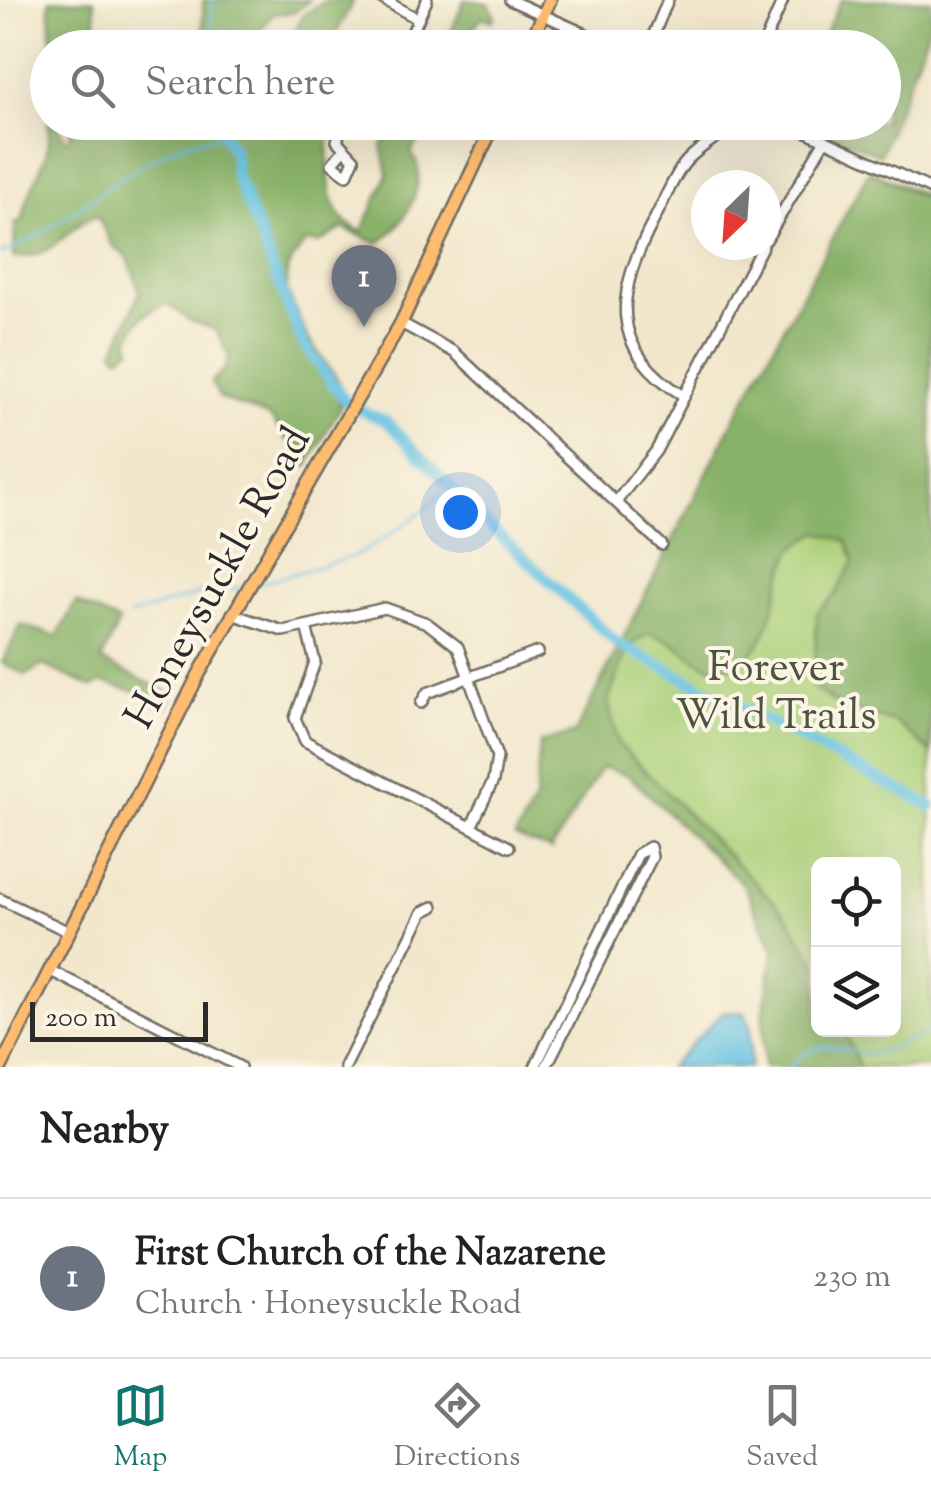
<!DOCTYPE html>
<meta charset="utf-8">
<style>
body{margin:0;font-family:"Sorts Mill Goudy",serif;background:#f2f2f2;color:#222}
.controls{position:absolute;right:30px;bottom:30px;display:grid;overflow:hidden;border-radius:15px;box-shadow:0 10px 40px #0002}
.controls button{width:90px;height:90px;display:grid;place-items:center;padding:0;border:0;border-bottom:2px solid #e0e0e0;background:#fff;color:#222;font:50px sans-serif}
.compass{position:absolute;left:691px;top:170px;width:90px;height:90px;border-radius:50%;background:#fff;box-shadow:0 10px 40px #0002;rotate:205deg}
.scale{position:absolute;left:30px;bottom:25px;width:178px;box-sizing:border-box;padding-left:10px;border:5px solid #2b2b2b;border-top:0;font-size:28px;line-height:35px;white-space:nowrap;color:#2b2b2b;-webkit-text-stroke:8px #fcf5e5;paint-order:stroke}
.you{position:absolute;left:460px;top:512px;width:35px;height:35px;margin:-25px;border:8px solid #fff;border-radius:50%;background:#1a73e8;box-shadow:0 0 0 15px #1a73e833}
.badge{display:grid;place-items:center;width:65px;height:65px;border-radius:50%;background:#0f766e;color:#fff;font-size:32px;font-weight:700}
.pin{position:absolute;translate:-50% -82px;filter:drop-shadow(0 2px 5px #0008)}
.pin::after{content:'';position:absolute;top:52px;width:35px;height:30px;background:inherit;clip-path:polygon(0 0,100% 0,50% 100%)}
.list{margin:0;padding:0;list-style:none}
h2{display:flex;justify-content:space-between;align-items:center;height:130px;margin:0;padding:0 40px;font-size:42px}
h2 small{font-size:32px;font-weight:400;color:#767676}
.list li{display:grid;grid-template-columns:65px 1fr auto;gap:30px;align-items:center;box-sizing:border-box;height:160px;padding:0 40px;border-top:2px solid #e0e0e0}
.list b{display:block;font-size:38px;white-space:nowrap}
.list p{margin:0;font-size:32px;white-space:nowrap;color:#767676}
.list em{font-size:32px;font-style:normal;color:#767676}
.icon{flex:none;width:55px;height:55px;fill:none;stroke:currentColor;stroke-width:2;stroke-linecap:round;stroke-linejoin:round}
.map{position:relative;flex:none;width:931px;height:1067px;overflow:hidden}
.search{position:absolute;background:#fff;box-shadow:0 10px 40px #0002;left:30px;right:30px;top:30px;height:110px;display:flex;align-items:center;gap:25px;box-sizing:border-box;padding:0 35px;border-radius:55px;color:#767676;font-size:38px}
.sheet{height:290px;background:#fff}
nav{display:flex;justify-content:space-around;align-items:center;box-sizing:border-box;height:140px;border-top:2px solid #e0e0e0;background:#fff;font-size:28px;color:#767676}
nav a{display:grid;justify-items:center;gap:5px}
nav .on{color:#0f766e}
.map>svg:first-child{display:block}
</style>
<div class="map">
<svg width="931" height="1067" viewBox="0 0 931 1067">
<rect width="100%" height="100%" fill="#fcf5e5"/>
<filter id="ink" filterUnits="userSpaceOnUse"><feTurbulence type="fractalNoise" baseFrequency=".01" numOctaves="2"/><feDisplacementMap in="SourceGraphic" scale="20" xChannelSelector="R" yChannelSelector="G"/><feConvolveMatrix kernelMatrix="1 2 1 2 8 2 1 2 1" color-interpolation-filters="sRGB"/></filter>
<filter id="wash" filterUnits="userSpaceOnUse"><feTurbulence type="fractalNoise" baseFrequency=".0048" numOctaves="4" result="noise"/><feDisplacementMap in="SourceGraphic" scale="40" xChannelSelector="R" yChannelSelector="G"/><feGaussianBlur stdDeviation="2.25" result="paint"/><feColorMatrix in="noise" values="0 0 0 0 0 0 0 0 0 0 0 0 0 0 0 0 0 1.4 0 .05"/><feComposite in="paint" operator="in"/></filter>
<g filter="url(#wash)">
<rect width="100%" height="100%" fill="#f2e7cc"/>
<!-- green -->
<polygon fill="#acd079" stroke="#6c7e52" stroke-width="2.5" points="874,172 931,198 931,1067 859,1067 844,1030 894,1030 894,864 818,864 818,995 733,867 585,730 735,423"/>
<!-- forest -->
<g fill="#89b269" stroke="#5a6e4a" stroke-width="2.5">
<polygon points="49,0 94,0 97,31 107,47 72,43 52,47"/>
<polygon points="203,0 310,0 295,12 273,14 247,47 159,47 191,44 203,36"/>
<path d="M326,0H354L335,35L336,47H295C295,17 301,16 326,0Z"/>
<polygon points="464,0 488,3 495,15 493,21 482,17 458,47 445,47"/>
<polygon points="841,0 931,0 931,24 880,155 804,123 884,122 884,48 819,47"/>
<path d="M48,123L59,125L64,139L69,138L72,123H329C329,156 319,218 362,231L388,174L382,146L395,123H443L440,129H424L411,153C433,178 402,231 377,243L343,228L319,243L305,242L287,268V290L307,337L339,382L340,408L307,467L270,417L220,398L211,382L225,369L229,357L216,330L190,321L166,303C146,312 137,320 129,340L132,348L119,357L114,351L140,292L128,258L112,245L97,215C68,224 53,261 14,257L15,223L23,220C26,185 55,159 48,123Z"/>
<path d="M869,171L931,201V753L897,723L837,704L814,688L817,613L837,592L854,561L847,541L819,532C811,537 798,543 793,550C771,584 777,670 716,667C692,665 678,637 647,634L628,647L608,701L618,743L787,915L818,967V1030H844L859,1067H764L763,1015L774,951L744,885L628,775L602,767L551,850L515,837L535,801L540,743L575,733L733,421Z"/>
<polygon points="76,602 119,622 101,661 168,692 171,699 166,709 155,705 145,694 102,682 92,687 43,665 26,675 2,663 21,625 57,636"/>
</g>
<!-- water -->
<polygon fill="#66c3e4" stroke="#487788" stroke-width="2.5" points="724,1011 745,1013 750,1026 750,1067 669,1067"/>
<g fill="none" stroke-linecap="round" stroke-linejoin="round">
<!-- stream -->
<g stroke="#66c3e4" stroke-width="2.5">
<polyline points="210,48 213,0"/>
<polyline points="216,122 224,135"/>
<path d="M0,254C69,229 153,135 224,136"/>
<polyline points="261,583 358,555 413,519 452,486"/>
<polyline points="232,590 240,587"/>
<polyline points="129,616 205,592 221,591"/>
<path d="M789,1067C829,1026 843,1060 878,1052C896,1048 914,1038 931,1031"/>
</g>
<!-- river -->
<g stroke="#66c3e4" stroke-width="11">
<polyline points="224,136 234,151 235,173 303,343 348,404"/>
<polyline points="360,410 386,421 487,524 617,643 931,806"/>
</g>
</g>
</g>
<g filter="url(#ink)">
<g fill="none" stroke-linecap="round" stroke-linejoin="round">
<!-- minor casing -->
<g stroke="#716d63" stroke-width="14">
<g id="minor">
<polyline points="384,0 418,19"/>
<polyline points="510,0 617,48"/>
<polyline points="405,48 427,0"/>
<polyline points="648,48 668,0"/>
<polyline points="762,48 783,0"/>
<polyline points="785,122 931,189"/>
<polyline points="343,151 332,164 347,175 354,159 337,141 343,122"/>
<polyline points="766,240 825,140"/>
<polyline points="401,323 454,352 662,545"/>
<path d="M684,396C605,348 617,290 655,218C664,201 672,180 684,164C697,147 718,141 729,122"/>
<polyline points="616,502 656,451 763,245"/>
<polyline points="232,614 283,631 385,608 427,623 458,647 497,757 493,781 471,827"/>
<polyline points="306,626 315,662 295,718 305,741 509,847"/>
<polyline points="421,703 427,693 538,652"/>
<polyline points="0,899 69,932"/>
<polyline points="49,970 240,1067"/>
<polyline points="345,1067 423,912 433,907"/>
<polyline points="535,1067 638,854 650,847 652,857 546,1067"/>
</g>
</g>
<!-- major casing -->
<g stroke="#716d63" stroke-width="16">
<g id="major">
<polyline points="528,48 550,0"/>
<polyline points="1,1067 199,674 401,323 495,122"/>
</g>
</g>
<!-- minor -->
<use href="#minor" stroke="#fff" stroke-width="9"/>
<!-- major -->
<use href="#major" stroke="#febc70" stroke-width="11"/>
</g>
</g>
<g text-anchor="middle" dominant-baseline="central" stroke-width="8" stroke-linejoin="round" paint-order="stroke">
<!-- street labels -->
<g font-size="42" fill="#2b2b2b" stroke="#fcf5e5">
<text transform="translate(220 579) rotate(-61)">Honeysuckle Road</text>
</g>
<!-- park labels -->
<g font-size="42" fill="#4b543e" stroke="#fcf5e5">
<text x="776" y="670">Forever<tspan x="776" dy="48">Wild Trails</tspan></text>
</g>
</g>
</svg>
<div class="controls">
<button><svg class="icon" aria-label="locate" viewBox="0 0 24 24"><circle cx="12" cy="12" r="6"/><path d="M12 2v4M12 18v4M2 12h4M18 12h4"/></svg></button>
<button><svg class="icon" aria-label="layers" viewBox="0 0 24 24"><path d="M12 4l9 5-9 5-9-5zM3 14l9 5 9-5"/></svg></button>
</div>
<svg class="compass" viewBox="-18 -18 36 36"><path d="M0-13l5 13h-10z" fill="#e53935"/><path d="M0 13l5-13h-10z" fill="#767676"/></svg>
<div class="scale">200 m</div>
<div class="you"></div>
<div class="pin badge" style="left:364px;top:327px;background:#6b7280">1</div>
<div class="search"><svg class="icon" aria-label="search" viewBox="0 0 24 24"><circle cx="10" cy="10" r="6"/><path d="M15 15l6 6"/></svg>Search here</div>
</div>
<section class="sheet">
<h2>Nearby<small></small></h2>
<ul class="list">
<li><span class="badge" style="background:#6b7280">1</span><div><b>First Church of the Nazarene</b><p>Church · Honeysuckle Road</p></div><em>230 m</em></li>
</ul>
</section>
<nav>
<a class="on"><svg class="icon" aria-label="map" viewBox="0 0 24 24"><path d="M3 6l6-2 6 2 6-2v14l-6 2-6-2-6 2zM9 4v14M15 6v14"/></svg>Map</a>
<a><svg class="icon" aria-label="directions" viewBox="0 0 24 24"><path d="M12 3l9 9-9 9-9-9zM9 14v-3h6M13 9l2 2-2 2"/></svg>Directions</a>
<a><svg class="icon" aria-label="saved" viewBox="0 0 24 24"><path d="M7 4h10v16l-5-4-5 4z"/></svg>Saved</a>
</nav>
